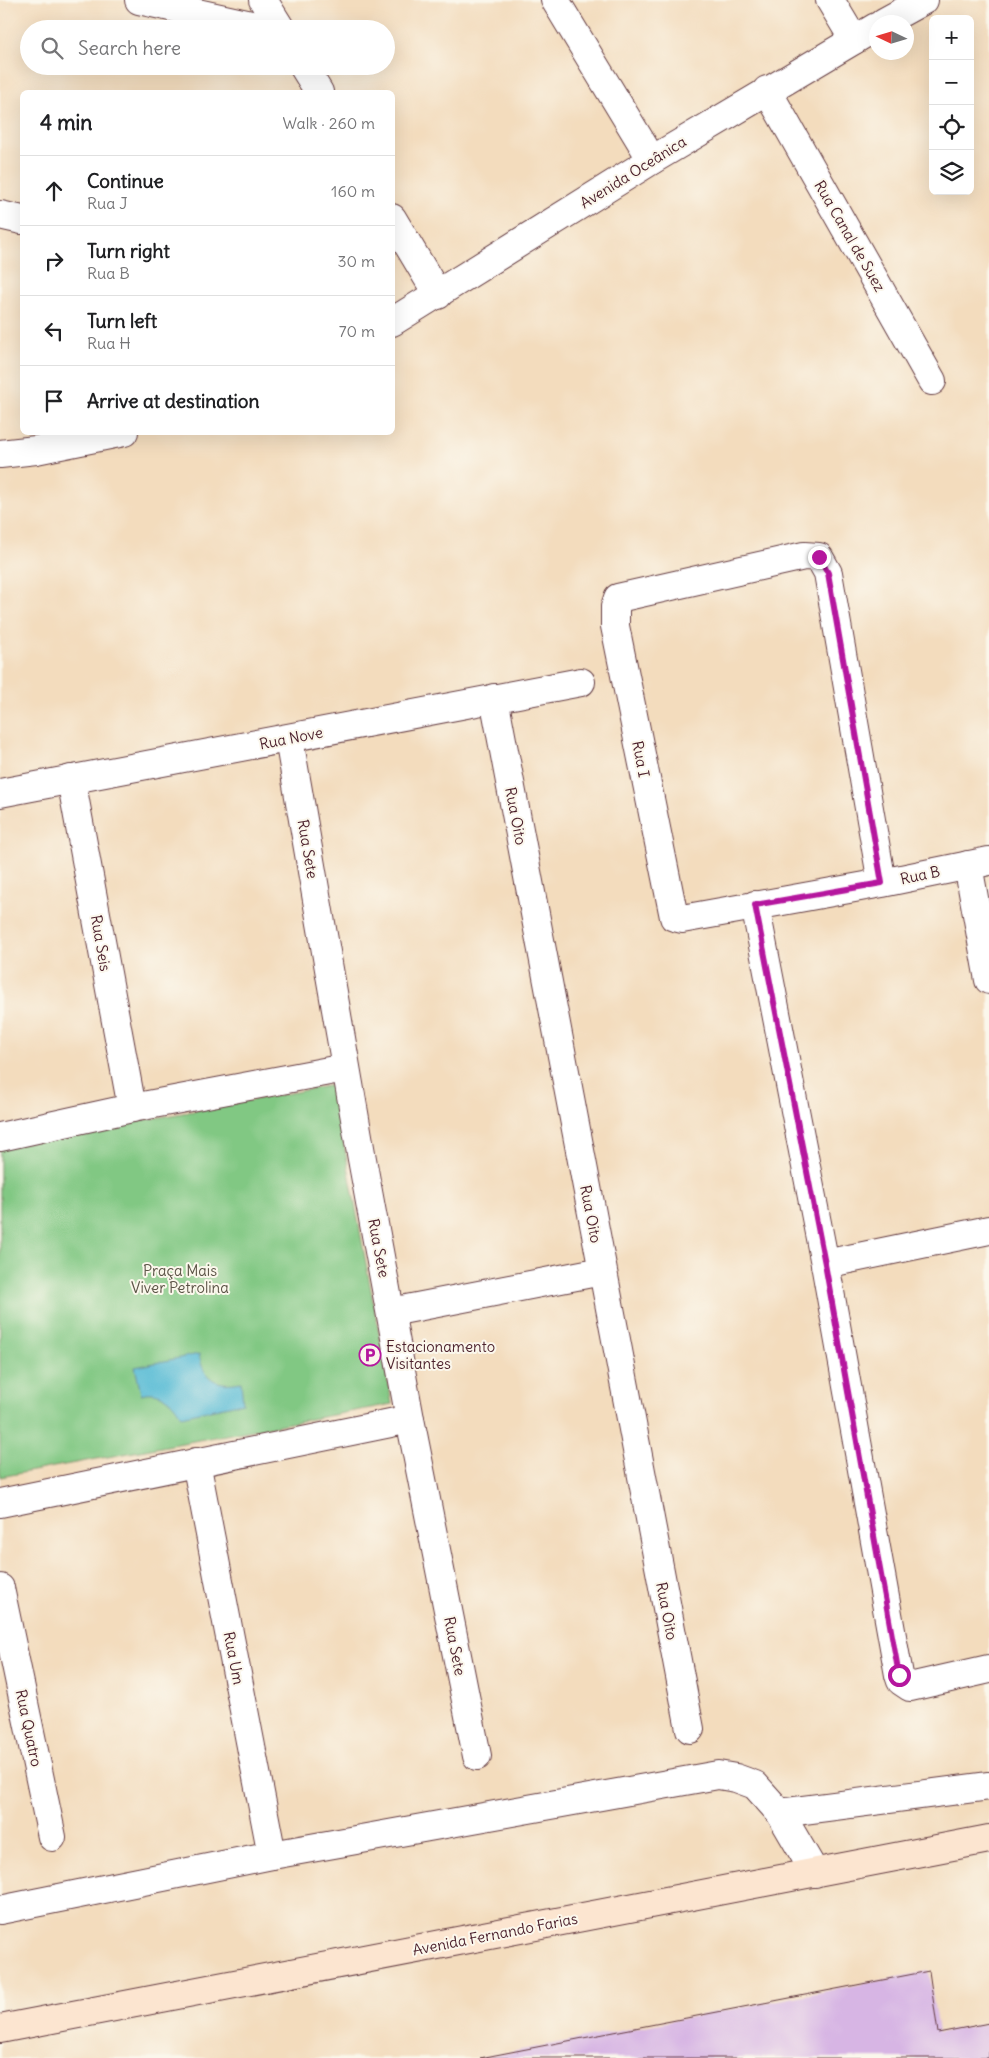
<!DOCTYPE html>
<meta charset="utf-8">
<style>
body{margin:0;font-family:Delius,sans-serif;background:#f2f2f2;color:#202124}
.controls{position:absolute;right:15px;top:15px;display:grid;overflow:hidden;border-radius:8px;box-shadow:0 5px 20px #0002}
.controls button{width:45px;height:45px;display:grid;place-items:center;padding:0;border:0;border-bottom:1px solid #e0e0e0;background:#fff;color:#202124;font:25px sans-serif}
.compass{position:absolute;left:869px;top:15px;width:45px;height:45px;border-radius:50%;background:#fff;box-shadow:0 5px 20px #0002;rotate:274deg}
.stop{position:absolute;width:15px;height:15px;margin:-11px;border:4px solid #b5179e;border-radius:50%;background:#fff}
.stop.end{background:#b5179e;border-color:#fff;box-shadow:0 1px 5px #0008}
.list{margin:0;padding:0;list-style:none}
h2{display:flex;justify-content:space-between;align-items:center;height:65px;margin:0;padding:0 20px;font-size:21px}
h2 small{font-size:16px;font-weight:400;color:#757577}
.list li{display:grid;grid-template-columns:32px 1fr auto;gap:15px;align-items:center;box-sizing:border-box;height:70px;padding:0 20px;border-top:1px solid #e0e0e0}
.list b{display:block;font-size:19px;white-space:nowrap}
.list p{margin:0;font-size:16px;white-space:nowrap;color:#757577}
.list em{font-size:16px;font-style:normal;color:#757577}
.icon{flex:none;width:28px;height:28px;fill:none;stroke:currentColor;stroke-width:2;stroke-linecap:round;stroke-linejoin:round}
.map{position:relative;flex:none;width:989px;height:2058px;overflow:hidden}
.search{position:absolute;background:#fff;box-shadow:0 5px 20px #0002;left:20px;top:20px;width:375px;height:55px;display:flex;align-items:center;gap:12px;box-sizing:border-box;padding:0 18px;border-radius:28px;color:#757577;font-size:19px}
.panel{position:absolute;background:#fff;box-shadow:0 5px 20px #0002;left:20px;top:90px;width:375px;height:345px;border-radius:8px}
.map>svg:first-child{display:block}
</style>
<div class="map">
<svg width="989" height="2058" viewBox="0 0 989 2058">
<rect width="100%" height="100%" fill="#fbf7ec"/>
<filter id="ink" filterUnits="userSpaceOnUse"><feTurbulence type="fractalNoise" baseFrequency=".02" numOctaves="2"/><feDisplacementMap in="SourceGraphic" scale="10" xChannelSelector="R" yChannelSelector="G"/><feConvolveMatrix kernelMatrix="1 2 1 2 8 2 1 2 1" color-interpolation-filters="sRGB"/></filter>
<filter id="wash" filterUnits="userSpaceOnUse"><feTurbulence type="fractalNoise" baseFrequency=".0096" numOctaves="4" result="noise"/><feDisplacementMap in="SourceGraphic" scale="20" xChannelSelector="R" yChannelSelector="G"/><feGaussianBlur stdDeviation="1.12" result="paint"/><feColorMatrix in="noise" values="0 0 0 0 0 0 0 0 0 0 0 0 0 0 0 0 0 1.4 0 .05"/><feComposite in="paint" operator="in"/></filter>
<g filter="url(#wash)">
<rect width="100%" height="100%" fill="#f3dcbd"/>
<!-- green -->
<polygon fill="#81c883" stroke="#667457" points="333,1085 392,1404 0,1477 0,1147"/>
<!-- water -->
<path fill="#57bbd5" stroke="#506d80" d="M199,1354C203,1379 216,1387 241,1382L243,1403L181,1416C173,1400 159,1389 141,1394L135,1367Z"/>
<g id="blocks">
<!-- building -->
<polygon fill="#d7b5e4" points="929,1971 938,2033 989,2023 989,2058 480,2058"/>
</g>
</g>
<g filter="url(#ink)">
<use href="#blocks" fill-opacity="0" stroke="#633b41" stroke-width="1"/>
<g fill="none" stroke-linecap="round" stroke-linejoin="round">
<!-- minor casing -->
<g stroke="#633b41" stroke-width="30">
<g id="minor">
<polyline points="139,0 269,29"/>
<polyline points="263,0 281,29"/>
<polyline points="555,0 652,160"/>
<polyline points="830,0 854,40"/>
<polyline points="884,22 924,0"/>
<polyline points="303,66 319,92"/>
<polyline points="767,90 932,381"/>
<polyline points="0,215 22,220"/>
<polyline points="392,218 438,295"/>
<polyline points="392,322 652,160 876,27"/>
<polyline points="0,454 36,450 124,432"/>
<polyline points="494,698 690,1729"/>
<polyline points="289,739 362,1159 410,1419 477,1756"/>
<polyline points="71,779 132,1108"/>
<polyline points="0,793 581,682"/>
<polyline points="968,865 989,980"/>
<polyline points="882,883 828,573 819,557 804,556 618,598 615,607 615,626 674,917 682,919 882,883 989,861"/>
<polyline points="755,905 825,1264 899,1675 901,1681 910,1687 989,1669"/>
<polyline points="0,1137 132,1108 345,1068"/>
<polyline points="825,1264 989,1230"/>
<polyline points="391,1312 602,1271"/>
<polyline points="196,1462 272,1855"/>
<polyline points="0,1503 410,1419"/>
<polyline points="0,1588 52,1837"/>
<polyline points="780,1813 989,1786"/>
<polyline points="0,1910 272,1855 718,1775 736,1778 755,1785 780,1813 815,1873"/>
</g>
</g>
<!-- secondary casing -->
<g stroke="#633b41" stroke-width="30">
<polyline id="secondary" points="0,2029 989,1839"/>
</g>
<!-- minor -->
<use href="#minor" stroke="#fff" stroke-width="28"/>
<!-- secondary -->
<use href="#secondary" stroke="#fce5d0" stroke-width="28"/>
</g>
</g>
<g fill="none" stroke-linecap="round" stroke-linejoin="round" filter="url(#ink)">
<!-- route -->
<polyline stroke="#b5179e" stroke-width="6" points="819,557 828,573 882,883 755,905 825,1264 899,1675"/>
</g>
<!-- icons -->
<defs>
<g id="parking-ring" transform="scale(1.125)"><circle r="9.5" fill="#fbf7ec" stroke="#b5179e" stroke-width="1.5"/><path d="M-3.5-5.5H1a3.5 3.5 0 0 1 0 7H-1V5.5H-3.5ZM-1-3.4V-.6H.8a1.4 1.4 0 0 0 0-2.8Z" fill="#b5179e"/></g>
</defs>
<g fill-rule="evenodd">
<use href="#parking-ring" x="370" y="1355"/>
</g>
<g text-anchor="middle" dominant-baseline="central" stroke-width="4" stroke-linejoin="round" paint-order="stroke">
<!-- street labels -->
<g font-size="15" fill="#4a1f2b" stroke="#fbf7ec">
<text transform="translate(633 172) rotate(-32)">Avenida Oceânica</text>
<text transform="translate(850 236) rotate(60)">Rua Canal de Suez</text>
<text transform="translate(291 738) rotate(-11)">Rua Nove</text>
<text transform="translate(641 759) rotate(79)">Rua I</text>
<text transform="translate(516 816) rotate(79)">Rua Oito</text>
<text transform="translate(308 849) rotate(80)">Rua Sete</text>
<text transform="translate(920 875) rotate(-12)">Rua B</text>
<text transform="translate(101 943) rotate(80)">Rua Seis</text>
<text transform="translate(591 1214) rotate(79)">Rua Oito</text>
<text transform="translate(379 1248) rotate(79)">Rua Sete</text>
<text transform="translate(667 1611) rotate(79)">Rua Oito</text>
<text transform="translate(455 1646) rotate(79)">Rua Sete</text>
<text transform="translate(234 1658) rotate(79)">Rua Um</text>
<text transform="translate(29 1728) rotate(78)">Rua Quatro</text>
<text transform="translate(495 1934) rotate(-11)">Avenida Fernando Farias</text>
</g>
<!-- park labels -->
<g font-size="15" fill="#5a5245" stroke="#fbf7ec">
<text x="180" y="1270">Praça Mais<tspan x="180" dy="17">Viver Petrolina</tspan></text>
</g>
<!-- poi labels -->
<g font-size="15" fill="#4a1f2b" stroke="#fbf7ec" text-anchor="start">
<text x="386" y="1346">Estacionamento<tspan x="386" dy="17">Visitantes</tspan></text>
</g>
</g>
</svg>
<div class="controls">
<button>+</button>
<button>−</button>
<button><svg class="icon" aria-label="locate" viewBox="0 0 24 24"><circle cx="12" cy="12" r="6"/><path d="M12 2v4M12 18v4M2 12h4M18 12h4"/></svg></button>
<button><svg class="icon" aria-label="layers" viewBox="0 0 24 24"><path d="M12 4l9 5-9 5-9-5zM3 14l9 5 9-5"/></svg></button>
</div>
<svg class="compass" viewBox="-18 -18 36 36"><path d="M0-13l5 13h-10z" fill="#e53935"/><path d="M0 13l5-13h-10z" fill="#757577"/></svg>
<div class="stop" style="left:899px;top:1675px"></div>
<div class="stop end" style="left:819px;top:557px"></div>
<div class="search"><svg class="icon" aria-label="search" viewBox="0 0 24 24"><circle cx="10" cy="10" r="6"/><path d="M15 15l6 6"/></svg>Search here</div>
<section class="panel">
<h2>4 min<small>Walk · 260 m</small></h2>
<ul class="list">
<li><svg class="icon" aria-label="ahead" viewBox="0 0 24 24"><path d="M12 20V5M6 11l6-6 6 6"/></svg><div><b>Continue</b><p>Rua J</p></div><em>160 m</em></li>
<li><svg class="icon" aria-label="right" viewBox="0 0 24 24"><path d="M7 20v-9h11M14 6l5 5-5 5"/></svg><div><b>Turn right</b><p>Rua B</p></div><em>30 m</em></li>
<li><svg class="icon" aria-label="left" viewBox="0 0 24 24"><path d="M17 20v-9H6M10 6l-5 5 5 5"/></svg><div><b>Turn left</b><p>Rua H</p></div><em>70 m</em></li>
<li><svg class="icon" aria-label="arrive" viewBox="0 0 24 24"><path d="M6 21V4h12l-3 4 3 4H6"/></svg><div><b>Arrive at destination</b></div></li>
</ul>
</section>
</div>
